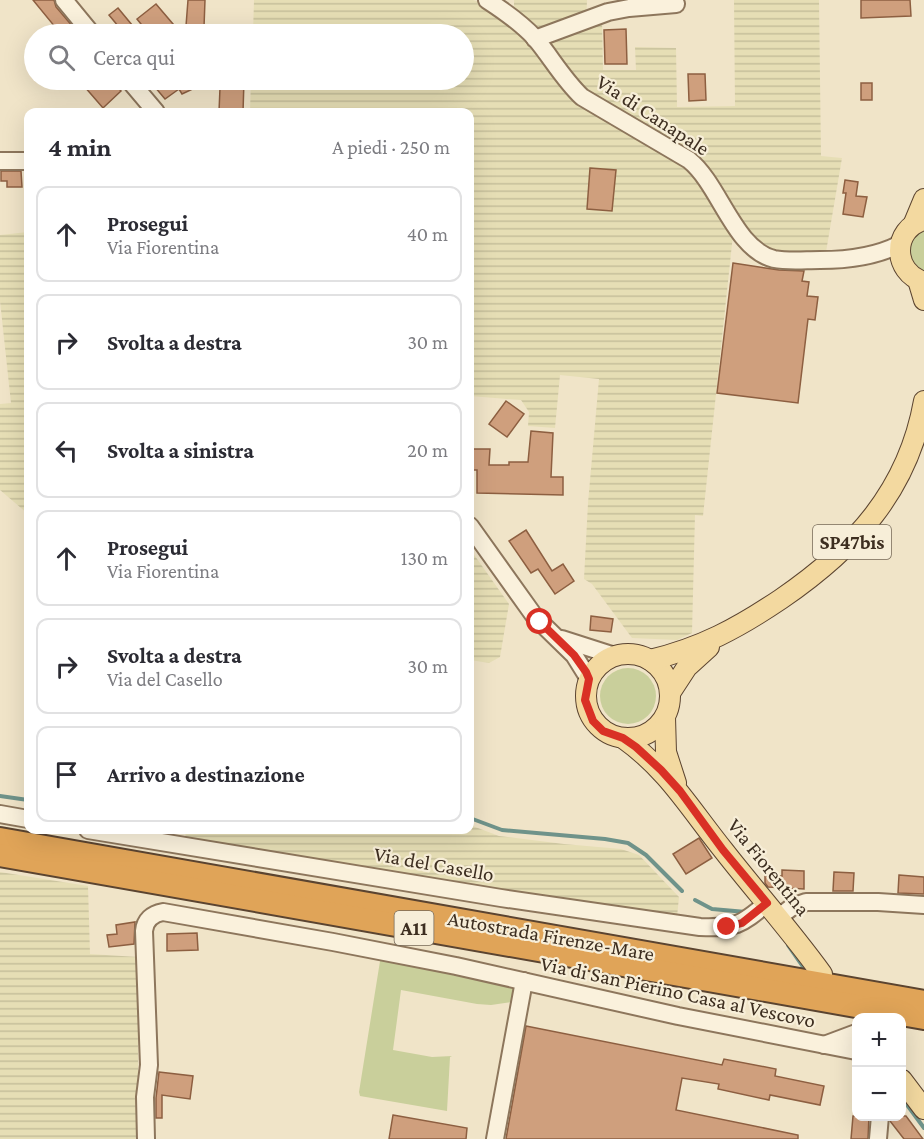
<!DOCTYPE html>
<html lang="it">
<meta charset="utf-8">
<style>
body{margin:0;font-family:"Crimson Pro",serif;background:#f2f2f3;color:#2b2b33}
.controls{position:absolute;right:18px;bottom:18px;display:grid;overflow:hidden;border-radius:12px;box-shadow:0 6px 24px #0002}
.controls button{width:54px;height:54px;display:grid;place-items:center;padding:0;border:0;border-bottom:2px solid #e1e1e2;background:#fff;color:#2b2b33;font:30px sans-serif}
.stop{position:absolute;width:18px;height:18px;margin:-14px;border:4px solid #d93025;border-radius:50%;background:#fff}
.stop.end{background:#d93025;border-color:#fff;box-shadow:0 2px 6px #0008}
.list{margin:0;padding:0;list-style:none}
h2{display:flex;justify-content:space-between;align-items:center;height:78px;margin:0;padding:0 24px;font-size:26px}
h2 small{font-size:20px;font-weight:400;color:#7c7c81}
.list li{display:grid;grid-template-columns:39px 1fr auto;gap:18px;align-items:center;box-sizing:border-box;height:96px;margin:0 12px 12px;padding:0 12px;border:2px solid #e1e1e2;border-radius:12px}
.list b{display:block;font-size:22px;white-space:nowrap}
.list p{margin:0;font-size:20px;white-space:nowrap;color:#7c7c81}
.list em{font-size:20px;font-style:normal;color:#7c7c81}
.icon{flex:none;width:33px;height:33px;fill:none;stroke:currentColor;stroke-width:2;stroke-linecap:round;stroke-linejoin:round}
.map{position:relative;flex:none;width:924px;height:1139px;overflow:hidden}
.search{position:absolute;background:#fff;box-shadow:0 6px 24px #0002;left:24px;top:24px;width:450px;height:66px;display:flex;align-items:center;gap:15px;box-sizing:border-box;padding:0 21px;border-radius:33px;color:#7c7c81;font-size:22px}
.panel{position:absolute;background:#fff;box-shadow:0 6px 24px #0002;left:24px;top:108px;width:450px;height:726px;border-radius:12px}
.map>svg:first-child{display:block}
</style>
<div class="map">
<svg width="924" height="1139" viewBox="0 0 924 1139">
<defs>
<pattern id="farmland-rules" width="6" height="5" patternUnits="userSpaceOnUse" patternTransform="scale(1.5)"><rect width="6" height="5" fill="#e6deb5"/><path d="M0 2.5h6" fill="none" stroke="#c6bf9b"/></pattern>
</defs>
<rect width="100%" height="100%" fill="#f0e4c8"/>
<!-- farmland -->
<g fill="url(#farmland-rules)">
<polygon points="254,0 473,0 479,2 514,31 514,0 587,0 586,27 602,20 603,70 636,70 635,47 676,48 677,107 735,106 734,0 819,0 821,156 842,158 826,252 791,252 771,250 756,241 735,216 703,516 695,515 692,633 677,640 632,638 592,584 584,579 588,503 599,379 560,375 555,428 528,426 529,412 521,400 470,396 470,112 250,112 251,80 464,80 464,34 253,34"/>
<polygon points="28,232 28,514 0,490 0,404 11,403 0,301 0,235"/>
<polygon points="470,549 509,604 500,657 489,663 470,660"/>
<polygon points="470,825 499,836 564,844 621,849 639,855 679,897 677,917 546,899 185,839 186,830 470,830"/>
<polygon points="0,872 88,886 90,954 138,957 138,1139 0,1139"/>
</g>
<!-- green -->
<g fill="#c9cf9b">
<path d="M924,229V273C903,263 905,240 924,229Z"/>
<circle cx="628" cy="696" r="28"/>
<polygon points="381,955 515,987 512,1002 491,1005 477,1004 401,990 393,1050 432,1057 452,1056 450,1057 447,1111 360,1096 359,1092"/>
</g>
<g fill="none" stroke-linecap="round" stroke-linejoin="round">
<!-- stream -->
<g stroke="#6f938a" stroke-width="4">
<polyline points="0,796 28,800"/>
<polyline points="470,818 502,830 605,839 628,843 646,855 682,891"/>
<polyline points="695,900 712,909 746,912"/>
<polyline points="788,945 804,968"/>
<polyline points="902,1098 924,1128"/>
</g>
</g>
<!-- building -->
<g fill="#cf9f7d" stroke="#8d5f41" stroke-width="1.5">
<polygon points="33,0 54,0 56,7 79,34 48,34 56,28"/>
<polygon points="188,0 205,0 204,27 186,26"/>
<polygon points="861,0 910,0 911,16 861,18"/>
<polygon points="156,4 173,24 160,34 149,34 137,19"/>
<polygon points="118,8 132,25 123,32 109,15"/>
<polygon points="626,29 627,64 605,64 604,30"/>
<polygon points="688,74 705,74 706,100 689,101"/>
<polygon points="91,80 111,80 121,91 103,108 84,86"/>
<polygon points="149,80 244,80 243,112 219,112 220,88 201,85 182,94 179,89 165,99"/>
<rect x="861" y="83" width="11" height="17"/>
<polygon points="590,168 616,170 612,211 587,209"/>
<polygon points="1,171 21,171 22,187 7,187 7,181 1,181"/>
<polygon points="845,180 858,182 856,196 867,197 863,217 843,214 846,193 843,193"/>
<polygon points="733,263 779,270 804,271 802,281 809,282 807,296 818,297 815,320 808,319 798,403 717,393"/>
<polygon points="506,401 524,414 507,437 489,424"/>
<polygon points="531,431 553,433 551,477 563,477 563,495 477,493 477,470 470,470 470,449 490,449 489,465 509,465 509,462 528,462"/>
<polygon points="526,530 552,571 563,564 574,581 555,594 538,569 531,573 509,541"/>
<polygon points="591,616 613,619 611,632 590,630"/>
<polygon points="699,838 712,858 686,874 673,854"/>
<polygon points="782,870 804,871 804,889 768,887 765,883 765,876 782,876"/>
<polygon points="834,872 854,873 853,891 833,891"/>
<polygon points="899,875 924,877 924,894 898,893"/>
<polygon points="135,922 134,944 109,947 107,935 117,934 116,925"/>
<polygon points="197,933 198,950 167,951 167,934"/>
<polygon points="526,1026 722,1065 724,1059 776,1069 775,1076 824,1086 820,1105 770,1095 769,1100 718,1089 719,1084 682,1078 676,1110 798,1135 798,1139 506,1139"/>
<polygon points="159,1072 193,1076 190,1099 162,1095 162,1118 156,1118 156,1098"/>
<polygon points="393,1115 467,1128 466,1139 389,1139"/>
<polygon points="853,1116 869,1116 868,1139 851,1139"/>
<polygon points="890,1116 906,1116 923,1139 904,1139 890,1121"/>
</g>
<g fill="none" stroke-linecap="round" stroke-linejoin="round">
<!-- minor casing -->
<g stroke="#8d765c" stroke-width="20">
<g id="minor">
<polyline points="64,0 92,34"/>
<path d="M487,0C504,11 521,23 535,38C551,57 563,79 582,97L689,160C720,185 734,249 774,259C789,262 805,260 820,260C848,260 875,257 900,244"/>
<polyline points="535,39 608,12 629,8 676,4"/>
<polyline points="129,80 156,112"/>
<polyline points="0,161 28,161"/>
<polyline points="470,526 535,617 574,655 589,679"/>
<polyline points="562,639 615,656"/>
<polyline points="0,814 28,819"/>
<path d="M88,830L501,898L700,927C736,928 740,926 767,903"/>
<polyline points="779,917 792,907 806,902 878,902 924,905"/>
<polyline points="824,1045 856,1033"/>
<path d="M146,1139L145,1097L149,1065L144,931C145,920 152,914 163,912L333,942L456,966L678,1016L856,1051"/>
<polyline points="495,1139 524,981"/>
<polyline points="878,1139 880,1116"/>
</g>
</g>
<!-- major casing -->
<g stroke="#5b4430" stroke-width="22">
<g id="major">
<path d="M924,220C892,229 892,272 924,282"/>
<polyline points="914,223 924,199"/>
<polyline points="918,280 924,300"/>
<circle cx="628" cy="696" r="42"/>
<path d="M650,660C701,648 738,628 781,599C854,549 908,491 924,401"/>
<polyline points="670,693 687,667 709,647"/>
<polyline points="665,717 666,752 676,783"/>
<path d="M623,738C668,770 690,809 724,851C756,892 791,931 822,974"/>
<polyline points="902,1080 924,1109"/>
</g>
</g>
<!-- highway casing -->
<g stroke="#5b4430" stroke-width="26">
<g id="highway">
<polyline points="0,839 924,1002"/>
<polyline points="0,855 924,1018"/>
</g>
</g>
<!-- minor -->
<use href="#minor" stroke="#faf1dc" stroke-width="16"/>
<!-- major -->
<use href="#major" stroke="#f3d9a0" stroke-width="20"/>
<!-- highway -->
<use href="#highway" stroke="#e0a458" stroke-width="22"/>
</g>
<g fill="none" stroke-linecap="round" stroke-linejoin="round">
<!-- route -->
<polyline stroke="#d93025" stroke-width="8" points="540,622 574,655 586,672 589,679 585,700 593,721 603,731 623,738 636,747 661,770 680,791 723,850 767,903 742,923 727,927"/>
</g>
<g text-anchor="middle" dominant-baseline="central" stroke-width="4.5" stroke-linejoin="round" paint-order="stroke">
<!-- shield labels -->
<g fill="#f7eed8" stroke="#756857" stroke-width="1.5">
<rect x="813" y="525" width="78" height="34" rx="4.5"/>
<rect x="394.5" y="911" width="39" height="34" rx="4.5"/>
</g>
<g font-size="20" font-weight="bold" fill="#3d2e20">
<text x="852" y="542">SP47bis</text>
<text x="414" y="928">A11</text>
</g>
<!-- street labels -->
<g font-size="21" fill="#3d2e20" stroke="#f7eed8">
<text transform="translate(653 115) rotate(33)">Via di Canapale</text>
<text transform="translate(434 864) rotate(10)">Via del Casello</text>
<text transform="translate(769 867) rotate(51)">Via Fiorentina</text>
<text transform="translate(551 936) rotate(10)">Autostrada Firenze-Mare</text>
<text transform="translate(678 992) rotate(12)">Via di San Pierino Casa al Vescovo</text>
</g>
</g>
</svg>
<div class="controls">
<button>+</button>
<button>−</button>
</div>
<div class="stop" style="left:540px;top:622px"></div>
<div class="stop end" style="left:727px;top:927px"></div>
<div class="search"><svg class="icon" aria-label="search" viewBox="0 0 24 24"><circle cx="10" cy="10" r="6"/><path d="M15 15l6 6"/></svg>Cerca qui</div>
<section class="panel">
<h2>4 min<small>A piedi · 250 m</small></h2>
<ul class="list">
<li><svg class="icon" aria-label="ahead" viewBox="0 0 24 24"><path d="M12 20V5M6 11l6-6 6 6"/></svg><div><b>Prosegui</b><p>Via Fiorentina</p></div><em>40 m</em></li>
<li><svg class="icon" aria-label="right" viewBox="0 0 24 24"><path d="M7 20v-9h11M14 6l5 5-5 5"/></svg><div><b>Svolta a destra</b></div><em>30 m</em></li>
<li><svg class="icon" aria-label="left" viewBox="0 0 24 24"><path d="M17 20v-9H6M10 6l-5 5 5 5"/></svg><div><b>Svolta a sinistra</b></div><em>20 m</em></li>
<li><svg class="icon" aria-label="ahead" viewBox="0 0 24 24"><path d="M12 20V5M6 11l6-6 6 6"/></svg><div><b>Prosegui</b><p>Via Fiorentina</p></div><em>130 m</em></li>
<li><svg class="icon" aria-label="right" viewBox="0 0 24 24"><path d="M7 20v-9h11M14 6l5 5-5 5"/></svg><div><b>Svolta a destra</b><p>Via del Casello</p></div><em>30 m</em></li>
<li><svg class="icon" aria-label="arrive" viewBox="0 0 24 24"><path d="M6 21V4h12l-3 4 3 4H6"/></svg><div><b>Arrivo a destinazione</b></div></li>
</ul>
</section>
</div>
